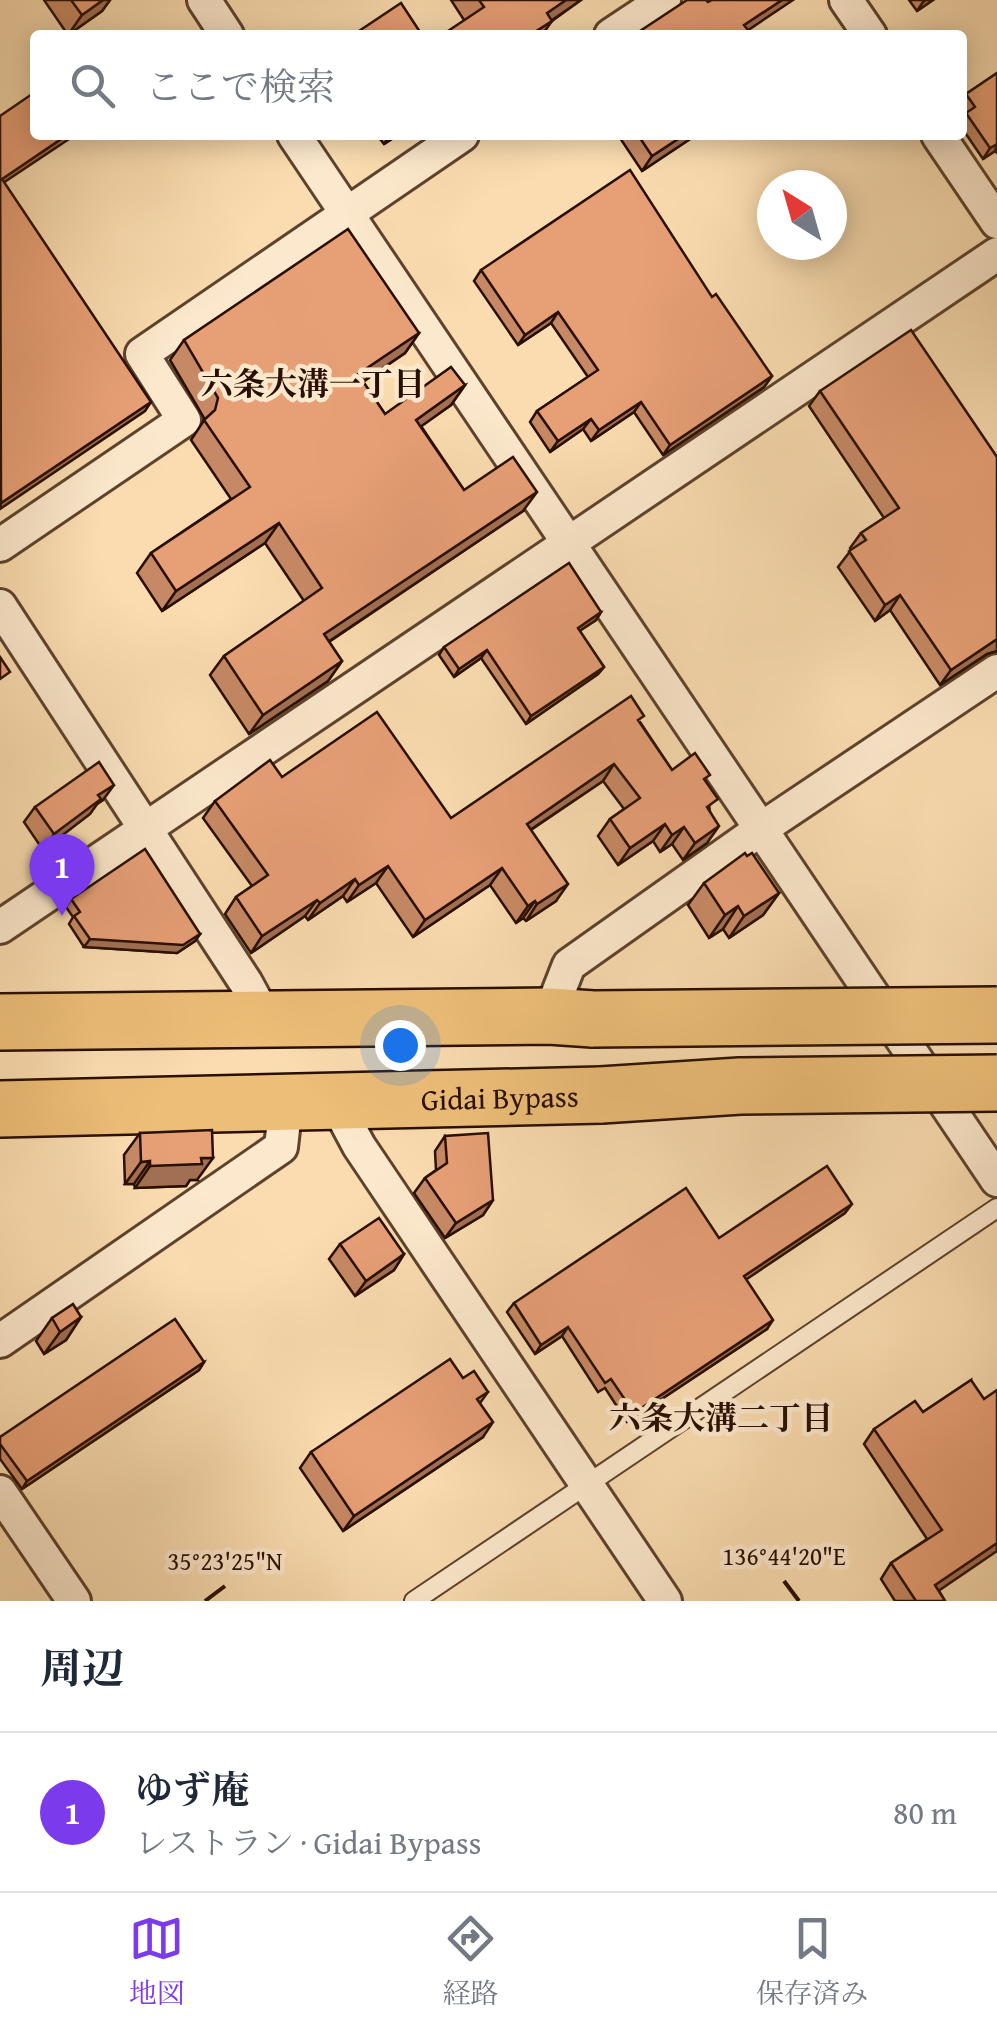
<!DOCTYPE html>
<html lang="ja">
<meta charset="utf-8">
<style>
body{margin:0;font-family:"Gentium Book Plus","Noto Serif JP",serif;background:#f6f6f7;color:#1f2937}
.compass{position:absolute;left:757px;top:170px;width:90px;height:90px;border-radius:50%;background:#fff;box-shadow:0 5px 25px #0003;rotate:323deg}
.you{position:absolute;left:400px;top:1045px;width:35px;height:35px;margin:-25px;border:8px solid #fff;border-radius:50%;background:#1a73e8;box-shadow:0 0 0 15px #1a73e833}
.badge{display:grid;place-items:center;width:65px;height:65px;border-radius:50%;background:#7c3aed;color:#fff;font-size:32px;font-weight:700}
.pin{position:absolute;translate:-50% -82px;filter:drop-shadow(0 2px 5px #0008)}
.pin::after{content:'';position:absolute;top:52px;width:35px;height:30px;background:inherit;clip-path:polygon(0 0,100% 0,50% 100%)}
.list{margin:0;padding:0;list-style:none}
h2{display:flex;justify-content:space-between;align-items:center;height:130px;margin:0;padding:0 40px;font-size:42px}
h2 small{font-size:32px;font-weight:400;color:#747a83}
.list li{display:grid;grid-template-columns:65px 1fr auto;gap:30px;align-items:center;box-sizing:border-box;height:160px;padding:0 40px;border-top:2px solid #e0e1e3}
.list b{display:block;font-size:38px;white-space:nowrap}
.list p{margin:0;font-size:32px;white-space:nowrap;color:#747a83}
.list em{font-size:32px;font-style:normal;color:#747a83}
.icon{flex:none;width:55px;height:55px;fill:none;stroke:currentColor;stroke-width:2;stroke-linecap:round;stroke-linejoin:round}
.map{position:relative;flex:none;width:997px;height:1601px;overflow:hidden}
.search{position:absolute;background:#fff;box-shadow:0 5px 25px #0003;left:30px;right:30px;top:30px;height:110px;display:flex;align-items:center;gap:25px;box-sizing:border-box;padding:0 35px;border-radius:10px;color:#747a83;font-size:38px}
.sheet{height:290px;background:#fff}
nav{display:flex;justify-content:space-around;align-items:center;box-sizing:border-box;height:140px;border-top:2px solid #e0e1e3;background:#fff;font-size:28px;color:#747a83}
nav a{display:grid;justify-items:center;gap:5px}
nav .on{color:#7c3aed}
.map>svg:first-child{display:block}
</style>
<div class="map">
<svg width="997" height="1601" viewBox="0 0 997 1601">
<rect width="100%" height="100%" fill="#fadcb0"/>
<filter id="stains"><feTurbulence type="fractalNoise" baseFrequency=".002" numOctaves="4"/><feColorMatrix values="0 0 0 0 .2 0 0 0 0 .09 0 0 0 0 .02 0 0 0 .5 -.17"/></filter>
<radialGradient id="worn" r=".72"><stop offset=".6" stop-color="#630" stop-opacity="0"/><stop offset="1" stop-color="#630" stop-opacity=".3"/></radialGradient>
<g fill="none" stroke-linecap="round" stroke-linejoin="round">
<!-- service casing -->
<g stroke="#5d422c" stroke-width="22">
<polyline id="service" points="414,1601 997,1208"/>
</g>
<!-- minor casing -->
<g stroke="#5d422c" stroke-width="38">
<g id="minor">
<polyline points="204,0 227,35"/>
<polyline points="846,0 870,35"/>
<polyline points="611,35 664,0"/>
<polyline points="294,135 997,1180"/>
<polyline points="938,135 997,222"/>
<polyline points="0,545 184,420 142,354 462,135"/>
<polyline points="0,606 246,983 265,1018"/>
<polyline points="0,927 997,254"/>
<polyline points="549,1016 569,965 761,829 997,671"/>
<polyline points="336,1103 359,1146 665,1601"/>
<polyline points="0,1341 281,1147 286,1103"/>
<polyline points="0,1492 74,1601"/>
</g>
</g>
<!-- trunk casing -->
<g stroke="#290f00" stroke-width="60">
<g id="trunk">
<polyline points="0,1022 549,1016 593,1019"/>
<path id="s1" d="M0,1109L601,1095"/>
</g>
</g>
<!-- service -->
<use href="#service" stroke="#fce8cc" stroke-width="18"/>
<!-- minor -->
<use href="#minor" stroke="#fce8cc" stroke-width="32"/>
<!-- trunk -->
<use href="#trunk" stroke="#edbe78" stroke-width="55"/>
<!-- trunk-bridge casing -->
<g stroke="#290f00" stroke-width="60" stroke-linecap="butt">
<g id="trunk-bridge">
<polyline points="593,1019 997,1015"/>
<polyline points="601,1095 740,1086 997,1083"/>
</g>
</g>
<!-- trunk-bridge -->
<use href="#trunk-bridge" stroke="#edbe78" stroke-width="55"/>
</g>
<!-- wall -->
<g fill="#c78965" stroke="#290f00" stroke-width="2.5">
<polygon points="44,0 110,0 102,11 68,35"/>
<polygon points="451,0 581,0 552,21 464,20"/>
<polygon points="909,0 933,0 917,11"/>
<polygon points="997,73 997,153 995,151 983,159 962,128 962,119 965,115 962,110 962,99 966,94"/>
<polygon points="377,135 398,135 384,144"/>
<polygon points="618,135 696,135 642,171"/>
<polygon points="481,270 712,297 772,376 764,387 663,455 634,412 591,441 583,429 550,452 530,422 537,411 588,377 551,323 518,345 474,281"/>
<polygon points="419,333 405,353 363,382 385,414 465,385 451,405 421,426 464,490 523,511 329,642 342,661 328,681 249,734 210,675 224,656 304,601 265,543 162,611 137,573 151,553 231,499 191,440 203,422 204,418 170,360 184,340"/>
<polygon points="820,391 997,457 997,651 987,654 940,685 890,610 875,621 838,567 851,550 850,548 861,533 884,518 809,406"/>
<polygon points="601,612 596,620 579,631 604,667 598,674 526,724 481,658 454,677 439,655 444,647"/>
<polygon points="640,722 672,770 706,781 710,812 707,843 683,860 672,844 660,852 653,841 618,865 598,836 610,819 624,809 603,781 531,830 556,901 526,921 523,918 516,923 490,885 413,937 376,883 347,902 343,896 308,920 305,916 251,953 225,914 236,897 252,886 203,818 215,801 282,777 451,818"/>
<polygon points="103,800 97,804 90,814 43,850 24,822 35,807"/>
<polygon points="704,883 779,893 763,915 729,938 723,929 709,938 688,905"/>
<polygon points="71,899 200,934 195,941 177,953 84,947 69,924 73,917 66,907"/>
<polygon points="140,1133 197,1180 190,1180 186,1186 135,1188 134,1184 125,1184 124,1155"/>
<polygon points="445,1136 493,1200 483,1215 445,1238 414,1193 425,1178 436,1170 435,1151"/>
<polygon points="845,1213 746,1279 767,1329 627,1422 605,1388 598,1392 562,1336 535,1354 507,1312 514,1303 719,1238"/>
<polygon points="340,1244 404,1254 394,1270 355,1296 329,1259"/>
<polygon points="81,1317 66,1340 44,1354 36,1341 52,1318"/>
<polygon points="204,1362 199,1370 22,1489 0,1459 0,1437"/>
<polygon points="463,1378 488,1392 480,1403 483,1437 343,1531 300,1468 311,1452"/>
<polygon points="971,1380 939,1591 945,1601 895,1601 881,1579 891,1563 927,1539 864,1444 874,1429 923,1412"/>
</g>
<!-- shaded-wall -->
<g fill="#a26f53" stroke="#290f00" stroke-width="2.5">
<polygon points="103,0 110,0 102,11 68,35 82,15"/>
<polygon points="566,0 581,0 532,34 547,13"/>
<polygon points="782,0 793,0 741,35 744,25"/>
<polygon points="926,0 933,0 917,11 923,2"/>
<polygon points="552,21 542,35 530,35"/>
<polygon points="67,135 75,135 0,185 2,179"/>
<polygon points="390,135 398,135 384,144"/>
<polygon points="684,135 696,135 642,171 652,156"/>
<polygon points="997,144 995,151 983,159 990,148"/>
<polygon points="558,312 551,323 518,345 525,335"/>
<polygon points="419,333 405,353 344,394 358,374"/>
<polygon points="772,376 764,387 663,455 670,445"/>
<polygon points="465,385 451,405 402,440 416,420"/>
<polygon points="151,402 145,411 0,509 1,503"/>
<polygon points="641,402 634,412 591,441 599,430"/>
<polygon points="591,419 583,429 550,452 558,441"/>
<polygon points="537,492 523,511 310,654 324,634"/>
<polygon points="279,523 265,543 162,611 176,591"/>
<polygon points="900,595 890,610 875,621 885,605"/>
<polygon points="601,612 596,620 572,636 578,628"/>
<polygon points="997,639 997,651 987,654 940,685 951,670"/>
<polygon points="487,650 481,658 454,677 459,669"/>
<polygon points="342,661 328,681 249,734 263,715"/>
<polygon points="604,667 598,674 526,724 531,716"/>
<polygon points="614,764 603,781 515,840 527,824"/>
<polygon points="114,785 103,800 97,804 90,814 43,850 54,834 98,795"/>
<polygon points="665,824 653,841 618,865 630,848"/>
<polygon points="719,826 707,843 683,860 695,843"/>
<polygon points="684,827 672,844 660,852 672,835"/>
<polygon points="388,866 376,883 347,902 359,885"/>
<polygon points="502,868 490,885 413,937 425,920"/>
<polygon points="355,879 343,896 308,920 320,903"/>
<polygon points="568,884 556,901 526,921 537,904"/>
<polygon points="779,893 763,915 729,938 744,916"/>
<polygon points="317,900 305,916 251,953 262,936"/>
<polygon points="535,901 523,918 516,923 528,906"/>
<polygon points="738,906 723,929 709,938 725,915"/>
<polygon points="200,934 195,941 177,953 84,947 90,939"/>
<polygon points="201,1158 213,1158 197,1180 190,1180 186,1186 135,1188 150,1166"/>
<polygon points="150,1161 134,1184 125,1184 141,1162"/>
<polygon points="493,1200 483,1215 445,1238 456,1223"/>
<polygon points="852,1204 845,1213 738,1285 744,1276"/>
<polygon points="404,1254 394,1270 355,1296 366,1281"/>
<polygon points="81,1317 66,1340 44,1354 60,1332"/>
<polygon points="773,1320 767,1329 627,1422 634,1413"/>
<polygon points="568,1327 562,1336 535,1354 541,1345"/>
<polygon points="204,1362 199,1370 22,1489 27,1481"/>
<polygon points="493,1422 483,1437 343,1531 354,1516"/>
<polygon points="997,1543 997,1551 925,1600 935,1585"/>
</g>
<!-- building -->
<g fill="#e79f76" stroke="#290f00" stroke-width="2.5">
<polygon points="71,0 103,0 82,15"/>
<polygon points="479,0 566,0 547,13 552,21 530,35 442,35 484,7"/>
<polygon points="687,0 706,0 708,2 712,0 782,0 744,25 752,35 634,35"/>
<polygon points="401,3 422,35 353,35"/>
<polygon points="997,73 997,144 990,148 966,113 975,107 966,94"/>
<polygon points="35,92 35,135 67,135 2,179 151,402 1,503 0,116"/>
<polygon points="638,135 684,135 652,156"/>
<polygon points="630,170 712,297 716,294 772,376 670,445 641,402 599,430 591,419 558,441 537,411 598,370 558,312 525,335 481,270"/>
<polygon points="348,229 419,333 358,374 385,414 451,367 465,385 416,420 464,490 513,457 537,492 324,634 342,661 263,715 224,656 322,588 279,523 176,591 151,553 250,487 204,420 215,410 218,398 184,340"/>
<polygon points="911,330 997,457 997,639 951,670 900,595 885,605 849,551 866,540 861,533 899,508 820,391"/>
<polygon points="569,563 601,612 578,628 604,667 531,716 487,650 459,669 444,647"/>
<polygon points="0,657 10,672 0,679"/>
<polygon points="631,696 644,716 638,720 672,770 695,753 710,775 704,779 718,799 707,807 719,826 695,843 684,827 672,835 665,824 630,848 610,819 640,798 614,764 527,824 568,884 537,904 535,901 528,906 502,868 425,920 388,866 359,885 355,879 320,903 317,900 262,936 236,897 268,875 215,801 270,760 282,777 377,712 451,818"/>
<polygon points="99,762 114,785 98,795 101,799 54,834 35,807"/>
<polygon points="145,849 200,934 183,945 90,939 74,916 80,912 71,899"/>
<polygon points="745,853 747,856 752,853 779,893 744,916 738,906 725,915 704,883"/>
<polygon points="212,1130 213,1158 201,1158 202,1164 150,1166 150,1161 141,1162 140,1133"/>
<polygon points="488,1133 493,1200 456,1223 425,1178 447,1163 445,1136"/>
<polygon points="827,1166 852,1204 744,1276 773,1320 634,1413 611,1379 605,1383 568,1327 541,1345 514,1303 686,1188 719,1238"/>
<polygon points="379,1218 404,1254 366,1281 340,1244"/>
<polygon points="73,1304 81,1317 60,1332 52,1318"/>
<polygon points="175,1319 204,1362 27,1481 0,1444 0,1437"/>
<polygon points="450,1359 463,1378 474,1371 488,1392 477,1399 493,1422 354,1516 311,1452"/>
<polygon points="971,1380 984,1399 997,1390 997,1543 935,1585 945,1601 916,1601 891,1563 942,1530 874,1429 915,1401 923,1412"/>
</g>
<!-- ticks -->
<path fill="none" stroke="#290f00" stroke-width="4" d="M784,1581L799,1601M205,1601L225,1586"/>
<g text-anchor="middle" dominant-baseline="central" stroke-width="9" stroke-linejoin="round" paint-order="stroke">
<!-- street labels -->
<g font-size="30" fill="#290f00" stroke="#fce8cc">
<text stroke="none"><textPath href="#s1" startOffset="500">Gidai Bypass</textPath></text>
</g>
<!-- neighbourhood labels -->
<g font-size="32" font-weight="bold" fill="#290f00" stroke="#fce8cc">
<text x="313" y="383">六条大溝一丁目</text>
<text x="721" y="1417">六条大溝二丁目</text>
</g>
</g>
<g font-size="25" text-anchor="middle" fill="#290f00" stroke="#fce8cc" stroke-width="9" stroke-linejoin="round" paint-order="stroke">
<text x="784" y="1565">136°44'20"E</text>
<text x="225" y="1570">35°23'25"N</text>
</g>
<rect width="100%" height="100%" filter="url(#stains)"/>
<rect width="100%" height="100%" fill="url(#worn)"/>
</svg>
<svg class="compass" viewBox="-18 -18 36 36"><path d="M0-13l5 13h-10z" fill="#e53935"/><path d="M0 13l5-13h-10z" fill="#747a83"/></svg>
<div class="you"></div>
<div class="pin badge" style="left:62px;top:916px">1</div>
<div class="search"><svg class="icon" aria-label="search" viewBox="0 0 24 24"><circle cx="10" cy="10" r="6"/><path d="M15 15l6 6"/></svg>ここで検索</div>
</div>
<section class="sheet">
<h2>周辺<small></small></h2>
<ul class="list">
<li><span class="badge">1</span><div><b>ゆず庵</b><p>レストラン · Gidai Bypass</p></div><em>80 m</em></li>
</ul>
</section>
<nav>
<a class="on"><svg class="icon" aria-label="map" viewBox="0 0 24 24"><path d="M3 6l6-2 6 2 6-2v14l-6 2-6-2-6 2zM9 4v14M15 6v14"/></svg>地図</a>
<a><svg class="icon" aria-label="directions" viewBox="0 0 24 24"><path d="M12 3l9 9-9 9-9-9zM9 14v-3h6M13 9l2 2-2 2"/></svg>経路</a>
<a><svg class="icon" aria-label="saved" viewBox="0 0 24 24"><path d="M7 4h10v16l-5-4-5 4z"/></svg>保存済み</a>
</nav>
